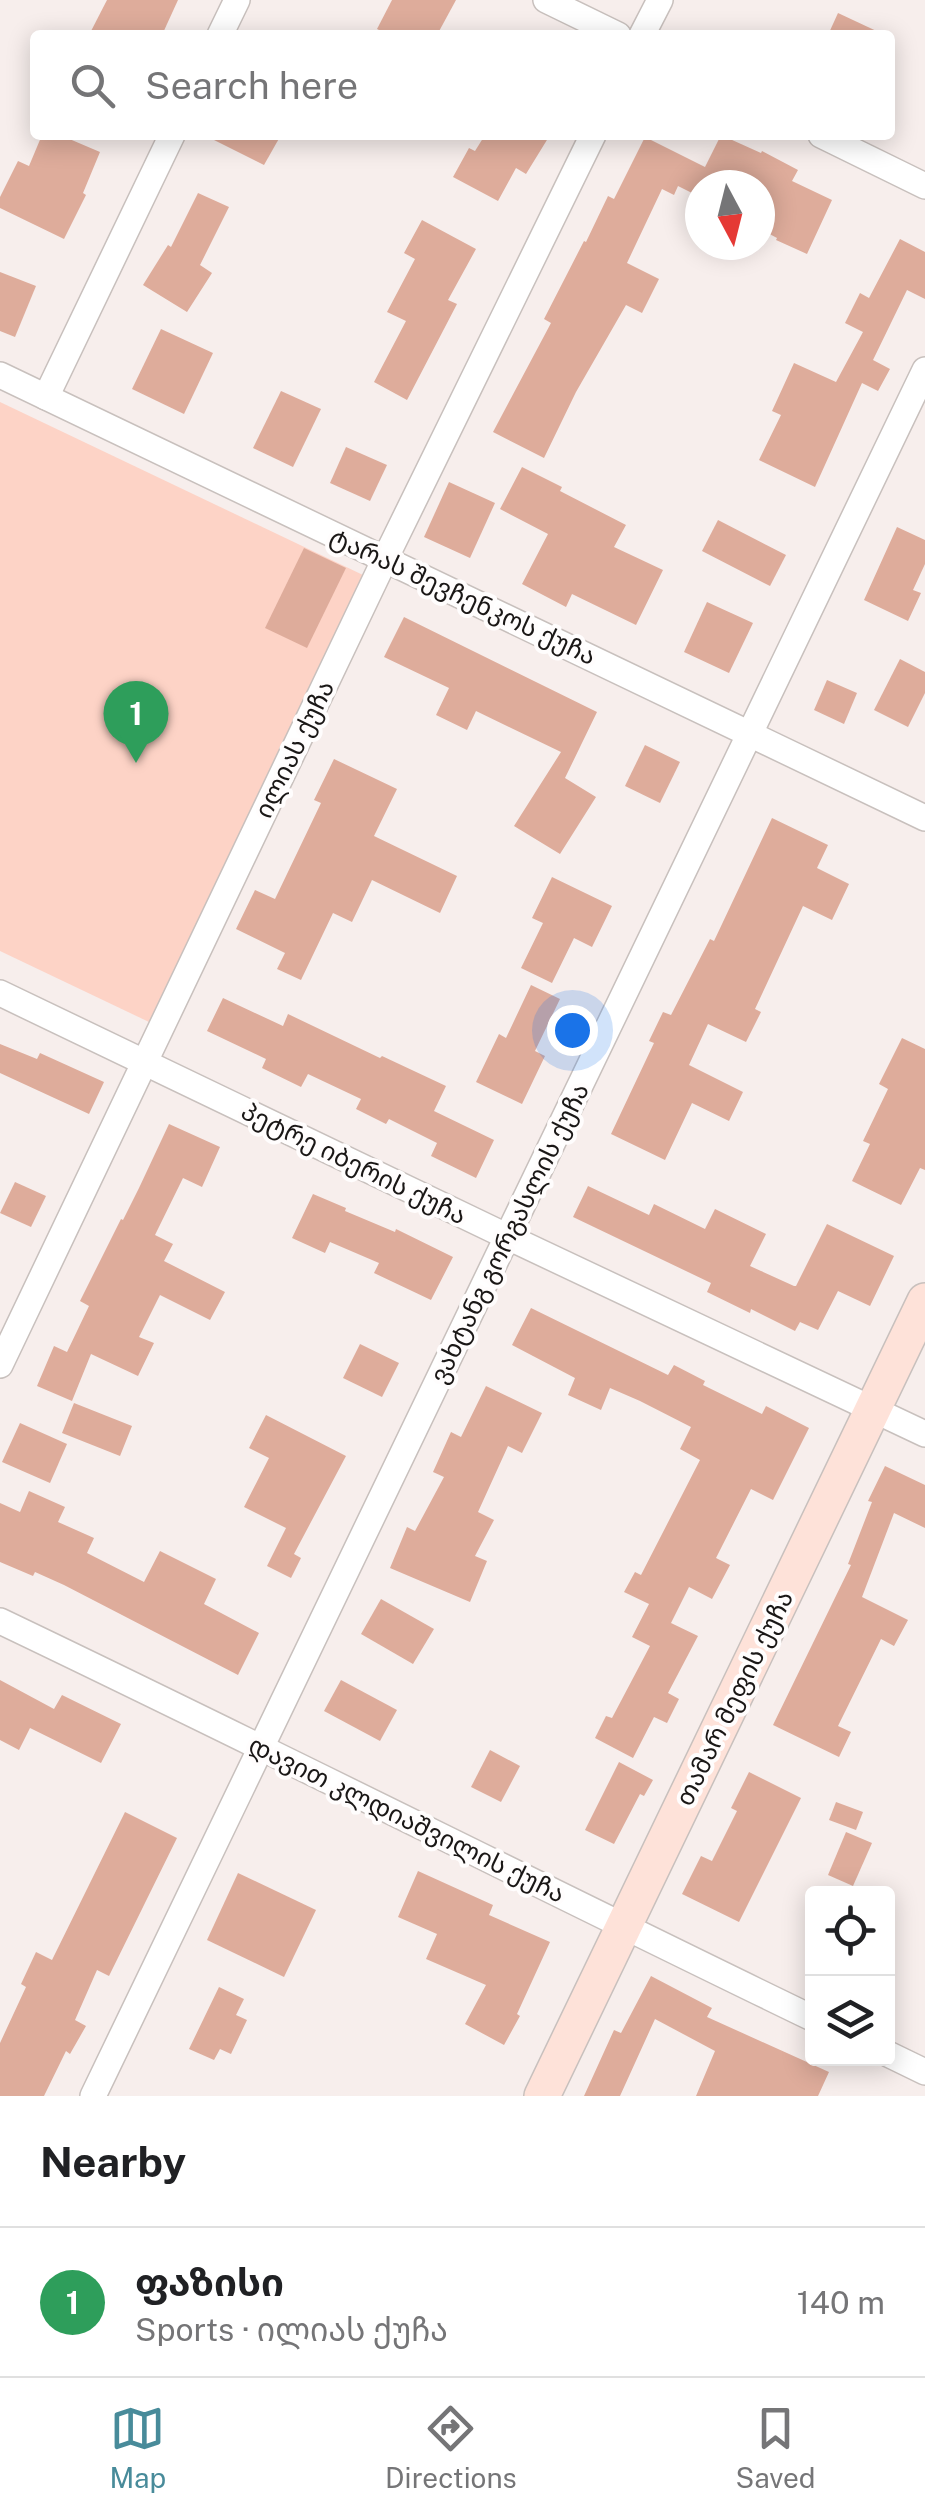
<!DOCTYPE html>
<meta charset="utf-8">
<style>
body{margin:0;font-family:"Public Sans","Noto Sans Georgian",sans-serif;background:#f6f6f6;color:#202124}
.controls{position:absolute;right:30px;bottom:30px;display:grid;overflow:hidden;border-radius:10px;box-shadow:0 5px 25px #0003}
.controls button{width:90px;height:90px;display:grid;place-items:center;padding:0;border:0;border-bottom:2px solid #e0e0e0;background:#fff;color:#202124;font:50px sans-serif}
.compass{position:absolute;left:685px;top:170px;width:90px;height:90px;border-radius:50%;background:#fff;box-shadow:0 5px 25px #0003;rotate:173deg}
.you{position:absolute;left:572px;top:1030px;width:35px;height:35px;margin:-25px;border:8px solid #fff;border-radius:50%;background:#1a73e8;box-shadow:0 0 0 15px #1a73e833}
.badge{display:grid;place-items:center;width:65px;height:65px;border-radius:50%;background:#488b9a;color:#fff;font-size:32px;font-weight:700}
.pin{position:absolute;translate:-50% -82px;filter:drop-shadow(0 2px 5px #0008)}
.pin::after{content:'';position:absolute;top:52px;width:35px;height:30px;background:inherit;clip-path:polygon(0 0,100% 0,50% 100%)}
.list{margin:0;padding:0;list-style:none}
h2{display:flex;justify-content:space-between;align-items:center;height:130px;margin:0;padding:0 40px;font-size:42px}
h2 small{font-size:32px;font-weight:400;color:#757577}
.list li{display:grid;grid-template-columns:65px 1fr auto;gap:30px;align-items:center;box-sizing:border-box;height:150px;padding:0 40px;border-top:2px solid #e0e0e0}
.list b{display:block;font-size:38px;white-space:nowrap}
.list p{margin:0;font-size:32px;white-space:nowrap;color:#757577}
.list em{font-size:32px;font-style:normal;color:#757577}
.icon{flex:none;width:55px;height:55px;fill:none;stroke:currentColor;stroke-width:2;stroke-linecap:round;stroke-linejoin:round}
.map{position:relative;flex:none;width:925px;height:2096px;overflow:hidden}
.search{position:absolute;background:#fff;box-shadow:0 5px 25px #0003;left:30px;right:30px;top:30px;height:110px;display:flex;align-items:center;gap:25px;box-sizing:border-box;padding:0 35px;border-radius:10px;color:#757577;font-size:38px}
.sheet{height:280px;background:#fff}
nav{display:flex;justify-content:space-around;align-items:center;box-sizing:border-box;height:140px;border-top:2px solid #e0e0e0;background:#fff;font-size:28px;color:#757577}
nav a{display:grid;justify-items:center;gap:5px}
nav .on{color:#488b9a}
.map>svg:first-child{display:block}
</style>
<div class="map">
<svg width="925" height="2096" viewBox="0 0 925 2096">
<rect width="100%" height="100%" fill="#f7eeec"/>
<!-- pitch -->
<polygon fill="#fdd3c6" points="0,402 363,575 149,1022 0,951"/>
<!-- building -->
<g fill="#deac9b">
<polygon points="107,0 178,0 162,35 89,35"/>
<polygon points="392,0 456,0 437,35 389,35 377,29"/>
<polygon points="838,13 885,35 828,35"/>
<polygon points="42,135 60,135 100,152 83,193 86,195 64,239 0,208 0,197 18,161 29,166"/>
<polygon points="204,135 281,135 264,165"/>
<polygon points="485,135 550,135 526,174 516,168 498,201 453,177 469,148 475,151"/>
<polygon points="721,135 761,153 762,151 798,170 792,181 832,200 807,254 776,240 777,238 760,229 760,185 700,185 700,197 678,186 674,195 662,189 627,263 659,279 642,313 626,305 576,392 544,458 493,432 551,323 544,319 584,241 586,242 608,196 614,199 645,137 705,167"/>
<polygon points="198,193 229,207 200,265 212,273 187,312 143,285 168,245 171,247"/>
<polygon points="422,220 476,249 448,300 457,304 407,400 374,382 406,321 387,312 415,259 404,253"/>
<polygon points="900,239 925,252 925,299 907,290 873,360 890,369 878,391 862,383 815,487 759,460 781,415 772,411 794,363 836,382 863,332 845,323 860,293 869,298"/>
<polygon points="0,272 36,286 15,337 0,331"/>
<polygon points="161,329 213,353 184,414 132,389"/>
<polygon points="281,391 321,409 293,467 253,448"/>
<polygon points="346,447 387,465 370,501 330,483"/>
<polygon points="522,467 562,487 560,491 626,525 614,547 663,570 636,625 572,594 566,607 522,584 548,534 500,509"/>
<polygon points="449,482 495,503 470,558 424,537"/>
<polygon points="718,520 786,555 770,586 702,551"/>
<polygon points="897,527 925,540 925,564 913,590 921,593 908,621 864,600"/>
<polygon points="304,548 346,568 307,648 265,628"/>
<polygon points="707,602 753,623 729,673 684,652"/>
<polygon points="404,617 597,712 565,778 596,797 560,854 514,826 561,752 476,711 467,730 436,715 449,688 384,657"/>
<polygon points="900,659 925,672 925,693 908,727 874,710"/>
<polygon points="827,680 857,693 844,724 814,710"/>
<polygon points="645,745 680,762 660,803 625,786"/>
<polygon points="334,759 397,789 374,836 457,876 440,913 372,880 352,922 333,913 301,980 277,969 285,953 236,929 255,890 275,899 321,803 314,800"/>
<polygon points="772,818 828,845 817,868 849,884 832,920 803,906 755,1009 761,1012 746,1042 708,1024 689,1065 743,1092 729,1121 692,1103 665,1160 611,1134 654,1043 649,1041 663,1012 671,1015 710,939 714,941"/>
<polygon points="552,877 612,906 592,947 574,938 552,983 521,968 543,923 532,918"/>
<polygon points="531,985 560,999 535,1051 545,1056 522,1104 476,1082 499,1034 506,1038"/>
<polygon points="223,998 283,1026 288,1014 380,1058 382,1056 446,1086 434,1111 494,1140 476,1178 431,1156 437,1143 389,1119 386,1124 356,1109 361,1099 308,1074 301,1087 262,1068 266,1059 207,1031"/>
<polygon points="902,1038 925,1049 925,1170 920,1168 901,1205 852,1181 870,1144 863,1141 888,1089 879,1084"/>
<polygon points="0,1044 37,1059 40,1053 104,1082 89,1114 0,1073"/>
<polygon points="169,1124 220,1147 202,1187 183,1178 155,1235 173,1244 164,1261 225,1292 210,1320 160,1295 139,1337 154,1343 138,1376 91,1354 72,1401 37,1386 54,1346 67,1352 89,1306 80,1301 121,1219 123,1220 139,1188"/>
<polygon points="15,1182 46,1196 31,1227 0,1213"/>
<polygon points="588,1186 649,1215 654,1204 705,1229 715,1209 766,1234 750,1266 794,1286 796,1286 827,1224 894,1256 870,1306 838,1291 818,1330 800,1322 795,1331 751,1309 750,1313 707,1292 711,1283 573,1217"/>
<polygon points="313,1194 346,1208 345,1211 395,1232 396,1229 453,1257 431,1300 374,1273 379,1263 330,1242 325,1253 292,1238"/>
<polygon points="531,1308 668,1375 674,1365 705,1381 703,1385 762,1414 766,1406 809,1428 773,1500 751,1489 716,1558 730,1565 712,1599 689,1587 671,1623 698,1636 668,1693 679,1699 667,1723 654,1717 633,1758 595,1738 606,1716 612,1718 650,1646 632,1637 649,1604 624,1592 635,1572 641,1575 700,1460 680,1449 691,1427 640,1401 610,1388 601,1410 568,1395 575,1378 512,1345"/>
<polygon points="360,1344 399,1363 382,1397 343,1378"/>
<polygon points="486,1386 542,1413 522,1453 508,1446 478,1512 494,1520 475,1556 487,1561 470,1602 390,1568 407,1527 415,1531 444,1477 433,1472 451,1432 461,1437"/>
<polygon points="74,1403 132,1426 120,1456 62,1433"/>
<polygon points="266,1415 346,1456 294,1554 301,1558 291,1578 267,1566 286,1528 244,1507 269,1458 249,1448"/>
<polygon points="20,1423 67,1444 50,1483 2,1462"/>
<polygon points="885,1466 925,1485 925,1528 894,1513 862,1597 908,1620 894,1646 881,1639 838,1726 851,1732 839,1757 773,1725 851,1565 848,1564 872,1502 868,1501"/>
<polygon points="29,1491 65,1507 58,1522 94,1538 87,1553 144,1582 160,1551 216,1579 204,1604 259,1633 238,1675 64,1585 35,1572 33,1576 0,1562 0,1503 20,1512"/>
<polygon points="381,1599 434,1629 413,1664 361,1634"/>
<polygon points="0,1680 54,1709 62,1695 121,1724 101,1763 30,1728 19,1750 0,1740"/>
<polygon points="341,1680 397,1710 380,1741 324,1711"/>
<polygon points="490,1750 520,1766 501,1802 471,1787"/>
<polygon points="619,1762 653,1780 644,1796 640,1794 614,1844 585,1830"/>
<polygon points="749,1772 801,1798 739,1922 682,1894 701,1856 712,1861 737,1811 731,1808"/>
<polygon points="836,1802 863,1812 856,1830 829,1820"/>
<polygon points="125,1812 177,1838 109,1976 97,1970 75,2020 86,2026 70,2054 66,2051 44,2096 0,2096 0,2043 26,1987 21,1984 36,1952 52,1960"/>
<polygon points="846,1832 872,1843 853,1886 828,1875"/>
<polygon points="418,1871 493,1905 489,1915 550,1942 517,2014 520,2016 504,2045 465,2024 486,1985 426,1959 437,1934 398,1917"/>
<polygon points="238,1873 316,1910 284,1977 207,1940"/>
<polygon points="651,1976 712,2008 707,2017 829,2072 818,2096 696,2096 715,2051 655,2019 620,2096 584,2096 614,2030 621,2033"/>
<polygon points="219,1987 244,1999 236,2015 247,2020 231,2054 220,2049 214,2060 189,2049"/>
</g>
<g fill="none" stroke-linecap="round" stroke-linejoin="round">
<!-- street casing -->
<g stroke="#c8c0bd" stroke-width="28">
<g id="street">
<polyline points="546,0 618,35"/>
<polyline points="220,35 237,0"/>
<polyline points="642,35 660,0"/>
<polyline points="821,135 925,186"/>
<polyline points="0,375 925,818"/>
<polyline points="46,397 172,135"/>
<polyline points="0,993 508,1237 925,1434"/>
<polyline points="0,1365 385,559 593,135"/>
<path d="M0,1621C272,1751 541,1887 812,2018"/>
<polyline points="888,2054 925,2072"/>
<polyline points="93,2096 925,370"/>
</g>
</g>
<!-- secondary casing -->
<g stroke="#c8c0bd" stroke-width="38">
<polyline id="secondary" points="542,2096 925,1301"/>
</g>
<!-- street -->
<use href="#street" stroke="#fff" stroke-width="25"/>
<!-- secondary -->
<use href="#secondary" stroke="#fee2d9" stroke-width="35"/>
</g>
<g text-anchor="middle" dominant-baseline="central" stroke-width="8" stroke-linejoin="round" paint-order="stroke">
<!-- street labels -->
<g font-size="25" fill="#1a1716" stroke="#fffdfd">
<text transform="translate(463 596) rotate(25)">ტარას შევჩენკოს ქუჩა</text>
<text transform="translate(294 749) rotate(-64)">ილიას ქუჩა</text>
<text transform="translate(354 1163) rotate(26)">პეტრე იბერის ქუჩა</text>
<text transform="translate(509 1233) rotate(-64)">ვახტანგ გორგასლის ქუჩა</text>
<text transform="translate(734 1698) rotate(-64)">თამარ მეფის ქუჩა</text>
<text transform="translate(407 1819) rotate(26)">დავით კლდიაშვილის ქუჩა</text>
</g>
</g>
</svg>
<div class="controls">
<button><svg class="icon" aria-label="locate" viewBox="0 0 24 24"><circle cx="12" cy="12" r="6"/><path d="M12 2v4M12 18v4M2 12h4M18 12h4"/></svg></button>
<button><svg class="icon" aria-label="layers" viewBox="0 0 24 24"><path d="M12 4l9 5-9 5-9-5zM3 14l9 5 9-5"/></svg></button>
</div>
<svg class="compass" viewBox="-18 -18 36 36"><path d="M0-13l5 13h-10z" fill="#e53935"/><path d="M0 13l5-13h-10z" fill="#757577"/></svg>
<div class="you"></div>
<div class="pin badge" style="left:136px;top:763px;background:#2e9e5b">1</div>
<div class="search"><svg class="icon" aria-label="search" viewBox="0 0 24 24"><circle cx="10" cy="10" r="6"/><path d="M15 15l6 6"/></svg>Search here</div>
</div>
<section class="sheet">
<h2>Nearby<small></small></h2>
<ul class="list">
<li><span class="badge" style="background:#2e9e5b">1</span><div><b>ფაზისი</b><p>Sports · ილიას ქუჩა</p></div><em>140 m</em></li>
</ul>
</section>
<nav>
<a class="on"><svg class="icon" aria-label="map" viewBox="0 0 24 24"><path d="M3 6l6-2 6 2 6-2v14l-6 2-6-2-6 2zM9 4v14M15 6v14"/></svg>Map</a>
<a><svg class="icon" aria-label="directions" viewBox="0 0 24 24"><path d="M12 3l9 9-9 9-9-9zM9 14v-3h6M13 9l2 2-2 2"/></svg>Directions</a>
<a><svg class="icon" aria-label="saved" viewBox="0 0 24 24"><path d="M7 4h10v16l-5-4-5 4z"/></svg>Saved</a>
</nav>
